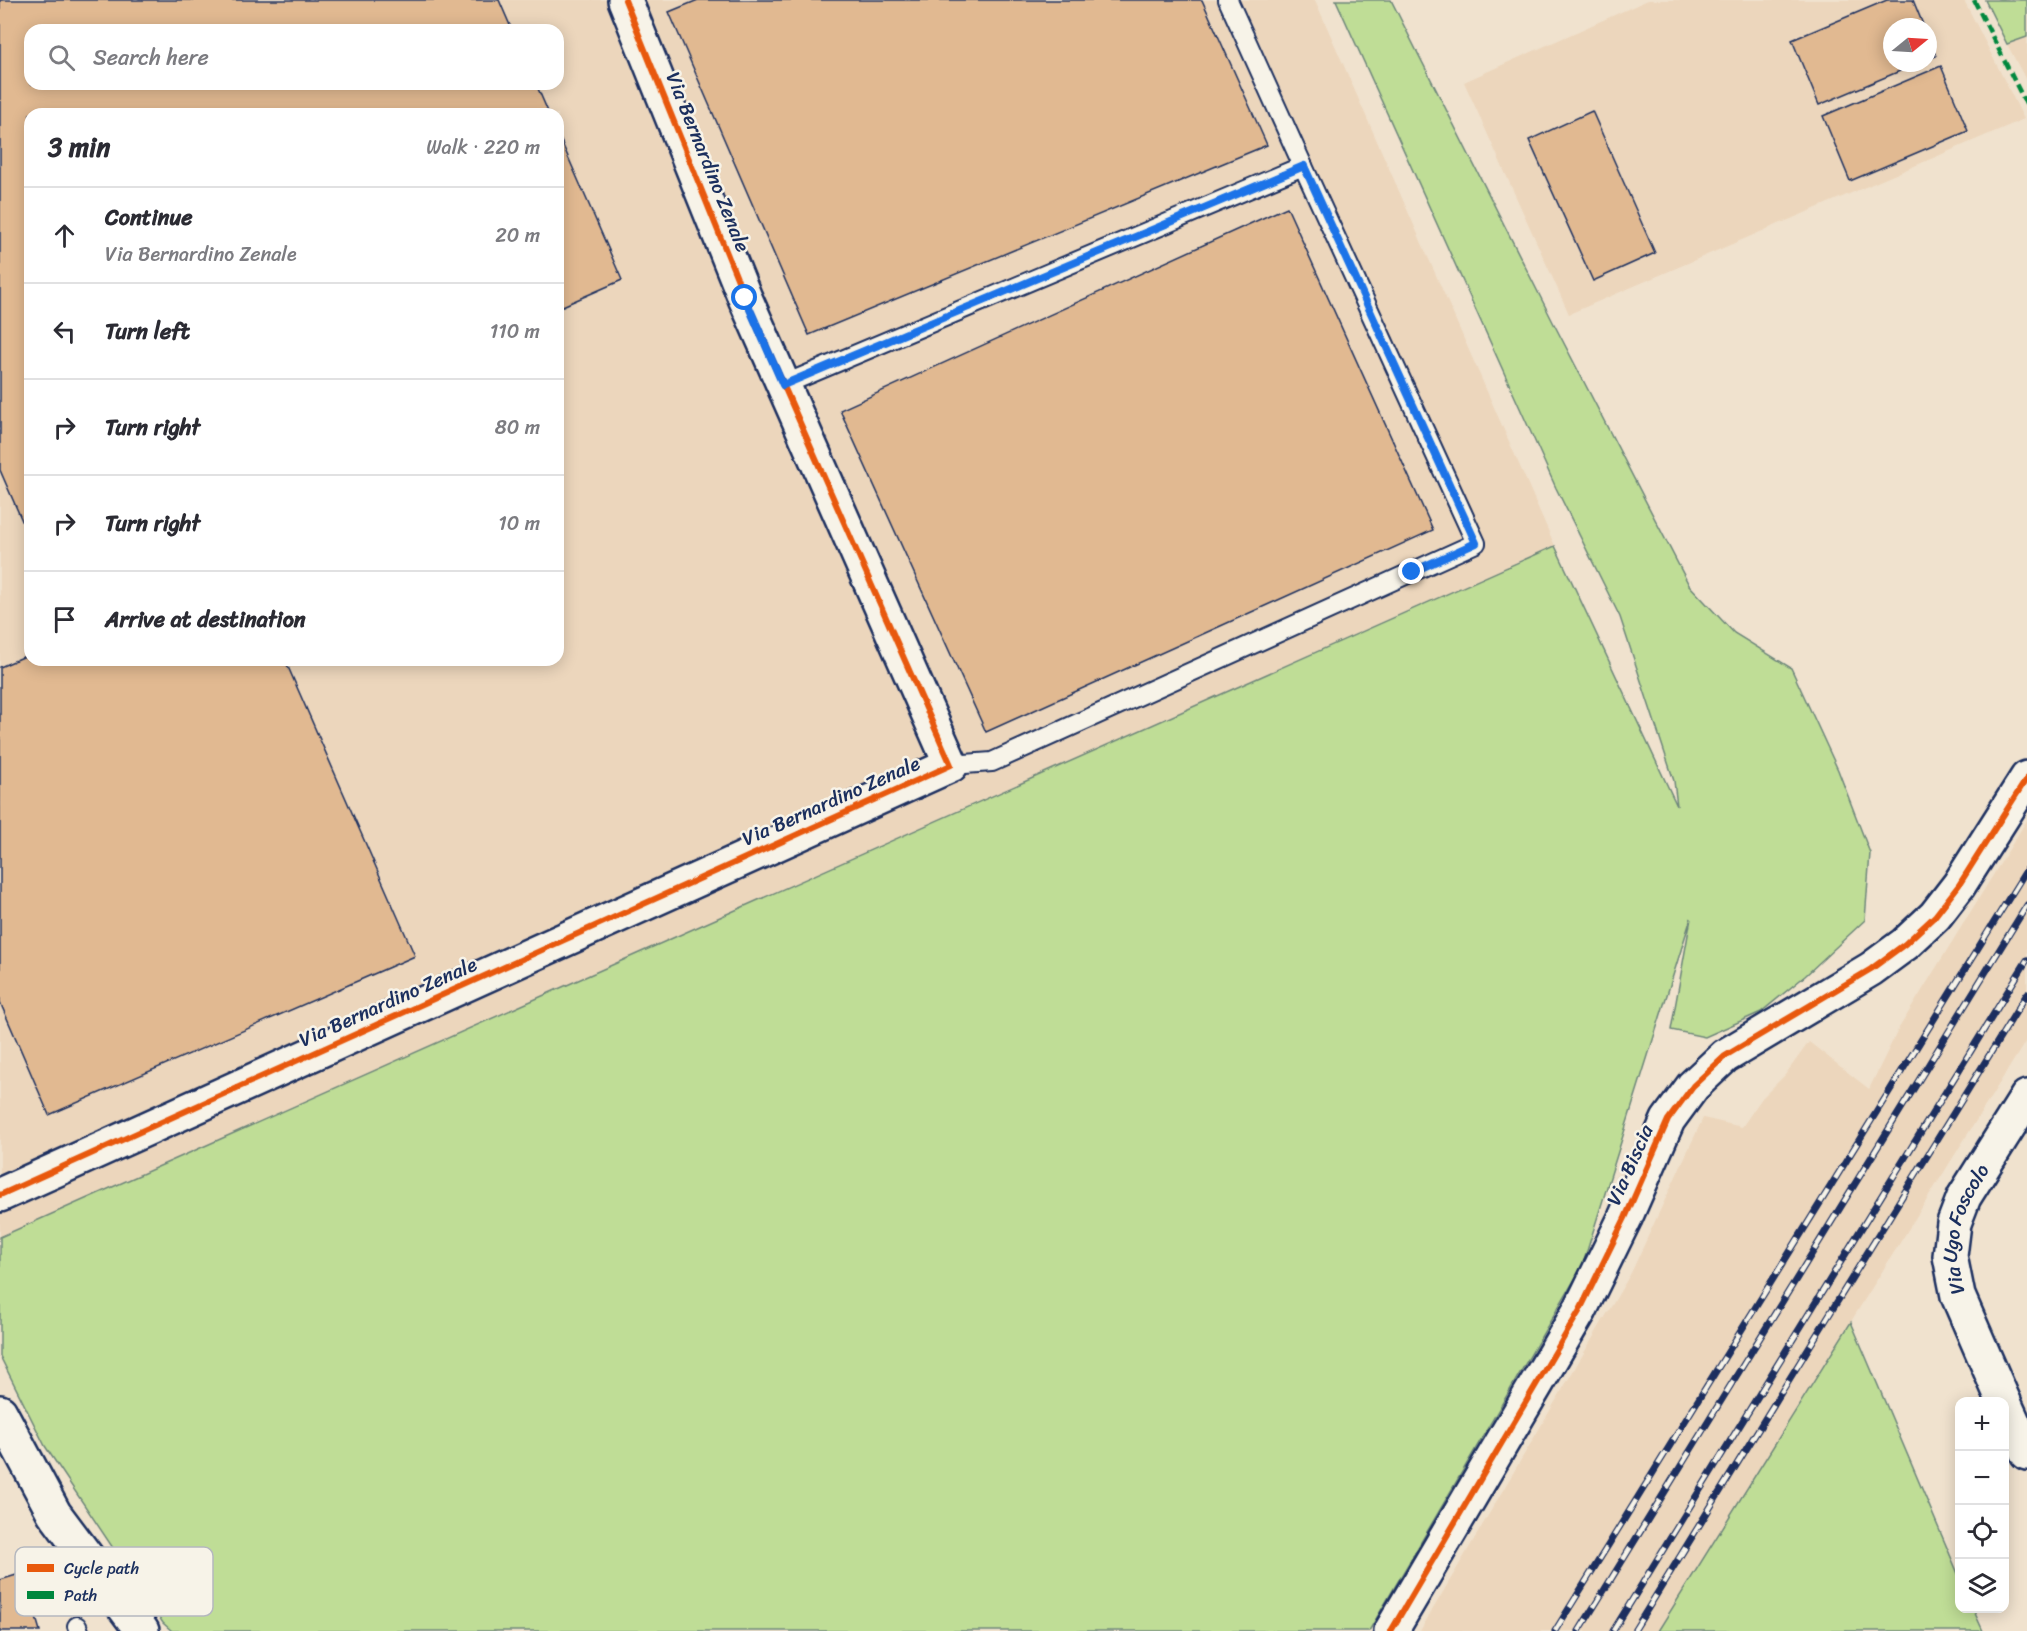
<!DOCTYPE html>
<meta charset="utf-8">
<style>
body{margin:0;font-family:Sriracha,sans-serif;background:#f2f2f3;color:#2b2b33}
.controls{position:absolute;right:18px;bottom:18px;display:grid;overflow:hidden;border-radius:12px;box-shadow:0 3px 15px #0003}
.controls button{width:54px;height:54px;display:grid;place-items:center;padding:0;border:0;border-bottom:2px solid #e1e1e2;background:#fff;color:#2b2b33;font:30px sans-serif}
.compass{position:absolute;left:1883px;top:18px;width:54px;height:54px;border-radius:50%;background:#fff;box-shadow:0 3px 15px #0003;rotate:72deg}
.stop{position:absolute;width:18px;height:18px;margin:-14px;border:4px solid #1a73e8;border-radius:50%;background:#fff}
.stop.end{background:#1a73e8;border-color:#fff;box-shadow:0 2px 6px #0008}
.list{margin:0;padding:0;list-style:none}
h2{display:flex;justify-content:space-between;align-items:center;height:78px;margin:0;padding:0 24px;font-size:26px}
h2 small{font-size:20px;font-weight:400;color:#7c7c81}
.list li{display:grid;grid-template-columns:39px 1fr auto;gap:18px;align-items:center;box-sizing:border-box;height:96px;padding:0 24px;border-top:2px solid #e1e1e2}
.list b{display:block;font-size:22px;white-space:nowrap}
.list p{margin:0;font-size:20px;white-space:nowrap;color:#7c7c81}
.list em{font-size:20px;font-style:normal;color:#7c7c81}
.icon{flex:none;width:33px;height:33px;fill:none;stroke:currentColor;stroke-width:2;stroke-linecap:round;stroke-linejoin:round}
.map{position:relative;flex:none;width:2027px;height:1631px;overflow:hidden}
.search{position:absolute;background:#fff;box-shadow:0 3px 15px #0003;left:24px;top:24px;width:540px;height:66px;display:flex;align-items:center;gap:15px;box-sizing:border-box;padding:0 21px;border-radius:18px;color:#7c7c81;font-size:22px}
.panel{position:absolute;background:#fff;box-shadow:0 3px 15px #0003;left:24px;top:108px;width:540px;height:558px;border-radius:18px}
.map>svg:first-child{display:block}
</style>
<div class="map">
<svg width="2027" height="1631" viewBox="0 0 2027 1631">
<rect width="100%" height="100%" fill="#f0e2ce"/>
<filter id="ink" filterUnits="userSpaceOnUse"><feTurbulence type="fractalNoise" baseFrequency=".0167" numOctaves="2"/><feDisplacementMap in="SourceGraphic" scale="12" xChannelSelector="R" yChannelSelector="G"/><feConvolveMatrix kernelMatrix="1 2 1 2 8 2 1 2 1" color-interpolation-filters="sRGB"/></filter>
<g filter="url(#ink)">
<!-- built -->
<g fill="#ecd6bc" fill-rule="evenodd">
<path d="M0,0H1315L1555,546L0,1237ZM30,30H558V84H30ZM30,114H558V660H30Z"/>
<path d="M1648,0H1964L2024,119L1569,314L1464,82ZM1892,27H1928V63H1892Z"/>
<polygon points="2027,37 2027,82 2007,44"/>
<polygon points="2027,820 2027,1039 1658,1631 1420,1631 1631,1273 1703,1118 1742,1127 1762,1098 1785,1075 1809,1042 1869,1089 1899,1028"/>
</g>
<!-- green -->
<g fill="#bfdd96" stroke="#6d867a" stroke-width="1.5">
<polygon points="1336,0 1391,0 1554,324 1689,585 1734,633 1791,668 1838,770 1870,853 1865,920 1805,976 1761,1012 1705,1037 1671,1030 1691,918 1582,1267 1369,1631 172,1631 163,1623 45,1446 0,1356 0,1237 1555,546 1677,806 1674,781 1620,617 1556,488"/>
<polygon points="1985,0 2027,0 2027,37 2007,44"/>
<polygon points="1851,1322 1959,1576 1960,1608 1973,1609 1983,1631 1658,1631"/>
</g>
<!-- building -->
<g fill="#e1b991" stroke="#1b2f5e" stroke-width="1.5">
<polygon points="0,0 499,0 512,30 30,30 30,84 536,84 549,114 30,114 30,539 0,470"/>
<polygon points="698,0 1202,0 1267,145 809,335 669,12"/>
<polygon points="1887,0 1913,0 1924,27 1892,27 1892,63 1919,63 1819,105 1792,40"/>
<polygon points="1928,36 1936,56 1928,59"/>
<polygon points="1941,66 1968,131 1850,181 1823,116"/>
<polygon points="1592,111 1655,253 1593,281 1529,140"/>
<polygon points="558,134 622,280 558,308"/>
<polygon points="1287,207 1433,530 986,732 840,410"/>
<polygon points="30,654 30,660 285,660 415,956 49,1115 0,1002 0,667"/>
<polygon points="23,1573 40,1631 0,1631 0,1580"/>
</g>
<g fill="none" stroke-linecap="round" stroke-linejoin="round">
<!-- lane casing -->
<g stroke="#1b2f5e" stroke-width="22">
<g id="lane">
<polyline points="1228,0 1303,166"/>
<polyline points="783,385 1303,166 1476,543 992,762 951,765"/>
<polyline points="77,1626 79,1631"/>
</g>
</g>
<!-- street casing -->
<g stroke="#1b2f5e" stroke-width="38">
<g id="street">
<polyline points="0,1195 951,765 745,298 625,0"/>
<path id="s1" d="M2004,1402L1958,1296L1950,1256L1954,1223L1964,1197L2027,1097"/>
<polyline points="2004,1402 2027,1453"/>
<polyline points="1391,1631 1580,1310 1625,1218 1668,1120 1693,1086 1725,1056 1871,969 1905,944 1935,916 1959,885 2027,778"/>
</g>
</g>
<!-- secondary casing -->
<g stroke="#1b2f5e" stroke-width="38">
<polyline id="secondary" points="0,1412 54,1513 142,1631"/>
</g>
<!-- lane -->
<use href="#lane" stroke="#f7f3e8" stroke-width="18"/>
<!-- street -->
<use href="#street" stroke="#f7f3e8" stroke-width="33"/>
<!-- secondary -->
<use href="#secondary" stroke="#f7f3e8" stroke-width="33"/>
<!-- rail casing -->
<g stroke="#1b2f5e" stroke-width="7">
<g id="rail">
<polyline points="1555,1631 2027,869"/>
<polyline points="1579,1631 2027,905"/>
<polyline points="1613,1631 2027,960"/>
<polyline points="1634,1631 2027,994"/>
</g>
</g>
<!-- rail -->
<use href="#rail" stroke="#f7f3e8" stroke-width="4.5" stroke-dasharray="14" stroke-linecap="butt"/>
<!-- quiet -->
<polyline stroke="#00873e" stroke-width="4.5" stroke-dasharray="9 4.5" stroke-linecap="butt" points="1974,0 2027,106"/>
<!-- cycleway casing -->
<g stroke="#f7f3e8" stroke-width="10">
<g id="cycleway">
<polyline points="0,1195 951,765 745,298 625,0"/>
<polyline points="1391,1631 1580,1310 1625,1218 1668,1120 1693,1086 1725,1056 1871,969 1905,944 1935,916 1959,885 2027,778"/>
</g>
</g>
<!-- cycleway -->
<use href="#cycleway" stroke="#e8590c" stroke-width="6"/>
</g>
</g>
<g fill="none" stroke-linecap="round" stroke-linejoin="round" filter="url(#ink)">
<!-- route -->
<polyline stroke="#1a73e8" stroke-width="8" points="745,298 783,385 1304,166 1476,543 1412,572"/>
</g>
<g text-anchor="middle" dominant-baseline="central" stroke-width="5" stroke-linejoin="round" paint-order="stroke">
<!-- street labels -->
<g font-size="20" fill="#1b2f5e" stroke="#f7f3e8">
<text transform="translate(708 162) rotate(68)">Via Bernardino Zenale</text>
<text transform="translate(831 801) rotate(-24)">Via Bernardino Zenale</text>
<text transform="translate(388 1002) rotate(-24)">Via Bernardino Zenale</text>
<text transform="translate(1630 1165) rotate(-66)">Via Biscia</text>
<text stroke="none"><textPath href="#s1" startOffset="186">Via Ugo Foscolo</textPath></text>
</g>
</g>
<!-- legend -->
<rect x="15" y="1547" width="198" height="69" rx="9" fill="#f7f3e8" stroke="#b5b8bf" stroke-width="1.5"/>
<rect x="27" y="1564" width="27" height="8" fill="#e8590c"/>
<rect x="27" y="1591" width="27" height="8" fill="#00873e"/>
<g font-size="16" fill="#1b2f5e">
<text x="64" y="1574">Cycle path</text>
<text x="64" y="1601">Path</text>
</g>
</svg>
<div class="controls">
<button>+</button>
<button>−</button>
<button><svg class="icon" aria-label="locate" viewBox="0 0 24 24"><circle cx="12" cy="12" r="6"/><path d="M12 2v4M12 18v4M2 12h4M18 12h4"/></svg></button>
<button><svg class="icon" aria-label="layers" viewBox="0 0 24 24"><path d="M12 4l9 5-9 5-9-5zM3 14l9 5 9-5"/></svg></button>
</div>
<svg class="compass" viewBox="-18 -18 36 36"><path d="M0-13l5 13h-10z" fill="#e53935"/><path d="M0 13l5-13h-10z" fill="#7c7c81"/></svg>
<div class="stop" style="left:745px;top:298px"></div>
<div class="stop end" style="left:1412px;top:572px"></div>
<div class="search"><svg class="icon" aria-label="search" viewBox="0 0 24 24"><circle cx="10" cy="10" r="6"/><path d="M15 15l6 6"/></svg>Search here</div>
<section class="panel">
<h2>3 min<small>Walk · 220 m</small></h2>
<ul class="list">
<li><svg class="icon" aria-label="ahead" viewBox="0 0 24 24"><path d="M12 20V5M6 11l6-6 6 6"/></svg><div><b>Continue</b><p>Via Bernardino Zenale</p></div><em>20 m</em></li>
<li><svg class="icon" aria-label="left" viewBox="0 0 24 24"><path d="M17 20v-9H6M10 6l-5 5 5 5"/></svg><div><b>Turn left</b></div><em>110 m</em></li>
<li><svg class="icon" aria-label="right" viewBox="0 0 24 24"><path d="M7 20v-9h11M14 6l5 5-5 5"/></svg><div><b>Turn right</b></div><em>80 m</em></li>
<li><svg class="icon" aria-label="right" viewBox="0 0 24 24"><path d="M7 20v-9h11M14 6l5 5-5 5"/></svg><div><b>Turn right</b></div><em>10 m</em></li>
<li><svg class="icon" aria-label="arrive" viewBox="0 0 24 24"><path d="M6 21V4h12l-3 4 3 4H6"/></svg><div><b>Arrive at destination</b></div></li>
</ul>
</section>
</div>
